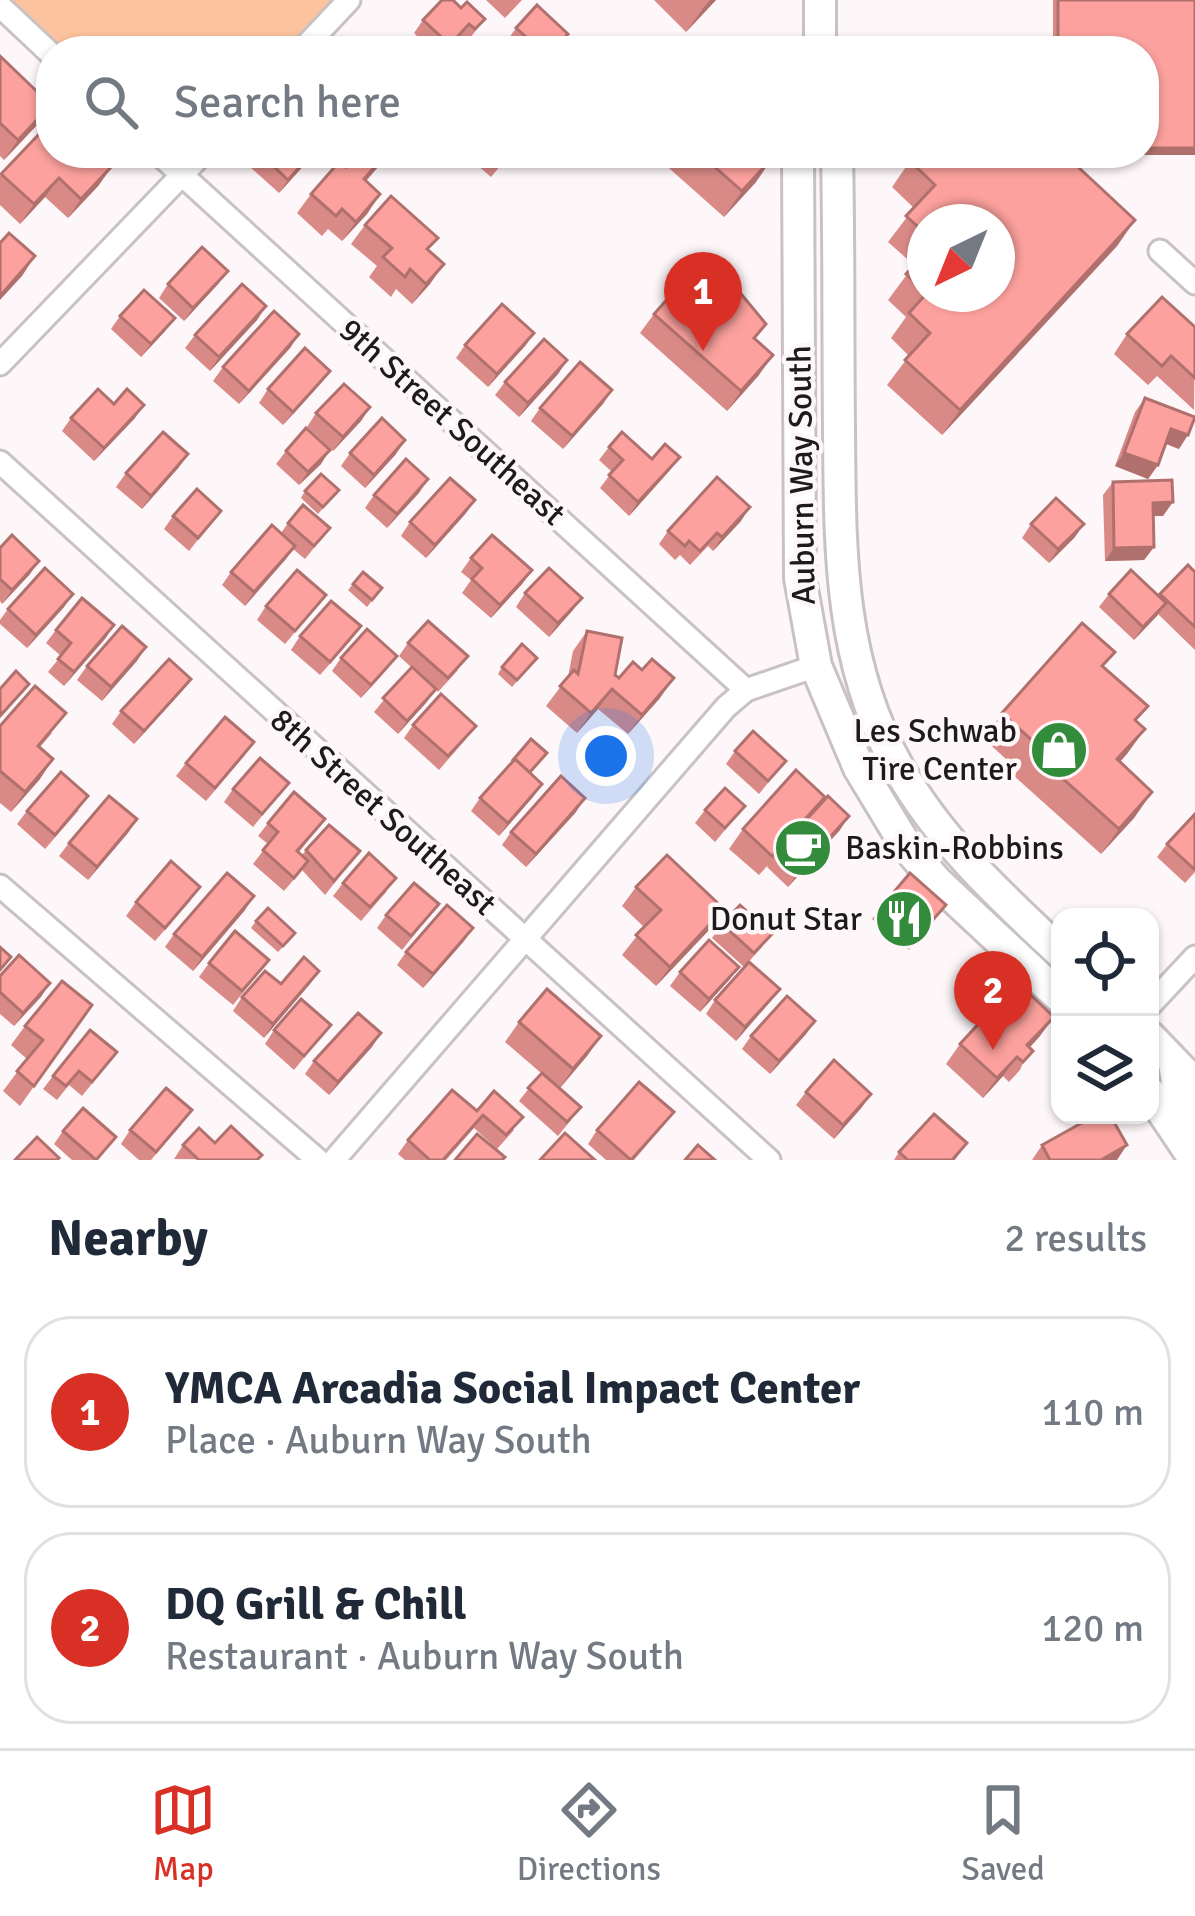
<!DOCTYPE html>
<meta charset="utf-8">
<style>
body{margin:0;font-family:Signika,sans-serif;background:#f6f6f7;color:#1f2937}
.controls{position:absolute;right:36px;bottom:36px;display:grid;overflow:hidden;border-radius:24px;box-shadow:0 3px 9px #0004}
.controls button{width:108px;height:108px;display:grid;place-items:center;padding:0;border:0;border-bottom:3px solid #e0e1e3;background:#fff;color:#1f2937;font:60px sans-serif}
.compass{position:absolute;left:907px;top:204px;width:108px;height:108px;border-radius:50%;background:#fff;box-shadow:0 3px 9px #0004;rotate:223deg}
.you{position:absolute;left:606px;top:756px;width:42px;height:42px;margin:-30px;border:9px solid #fff;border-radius:50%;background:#1a73e8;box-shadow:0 0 0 18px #1a73e833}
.badge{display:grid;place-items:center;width:78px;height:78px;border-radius:50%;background:#d93025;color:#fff;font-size:39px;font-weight:700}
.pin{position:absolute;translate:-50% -99px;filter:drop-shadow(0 3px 6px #0008)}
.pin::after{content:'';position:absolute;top:63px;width:42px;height:36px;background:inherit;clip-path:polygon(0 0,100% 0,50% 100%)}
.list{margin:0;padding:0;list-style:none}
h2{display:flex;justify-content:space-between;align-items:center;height:156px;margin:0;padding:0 48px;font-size:51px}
h2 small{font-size:39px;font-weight:400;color:#747a83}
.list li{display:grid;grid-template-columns:78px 1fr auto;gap:36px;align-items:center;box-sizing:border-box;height:192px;margin:0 24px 24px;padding:0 24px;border:3px solid #e0e1e3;border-radius:48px}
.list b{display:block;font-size:45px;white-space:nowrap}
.list p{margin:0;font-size:39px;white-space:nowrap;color:#747a83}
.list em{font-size:39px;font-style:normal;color:#747a83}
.icon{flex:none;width:66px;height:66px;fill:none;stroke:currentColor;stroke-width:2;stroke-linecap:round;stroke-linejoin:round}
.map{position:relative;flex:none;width:1195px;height:1160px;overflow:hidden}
.search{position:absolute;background:#fff;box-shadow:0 3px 9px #0004;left:36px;right:36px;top:36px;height:132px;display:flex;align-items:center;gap:30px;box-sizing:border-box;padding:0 42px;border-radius:48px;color:#747a83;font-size:45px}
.sheet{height:588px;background:#fff}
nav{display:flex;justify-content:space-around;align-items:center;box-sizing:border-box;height:168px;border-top:3px solid #e0e1e3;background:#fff;font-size:33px;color:#747a83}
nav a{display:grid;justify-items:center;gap:6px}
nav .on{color:#d93025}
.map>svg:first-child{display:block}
</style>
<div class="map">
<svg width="1195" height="1160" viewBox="0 0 1195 1160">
<rect width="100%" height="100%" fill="#fef7f9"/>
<!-- green -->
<polygon fill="#fdc39e" points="0,0 349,0 300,51 51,51"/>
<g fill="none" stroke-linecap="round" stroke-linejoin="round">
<!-- minor casing -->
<g stroke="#c9c2c5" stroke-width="27">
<g id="minor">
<polyline points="0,6 51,54"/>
<polyline points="301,51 349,0"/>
<polyline points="158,153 746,690"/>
<polyline points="1160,251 1195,283"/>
<polyline points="0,364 203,153"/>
<polyline points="0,462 769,1160"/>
<polyline points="0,886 318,1160"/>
<polyline points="1150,1005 1195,957"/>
<polyline points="334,1160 726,707 746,690 816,666"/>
</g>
</g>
<!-- secondary casing -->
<g stroke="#c9c2c5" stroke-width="36">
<g id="secondary">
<polyline points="820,51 820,0"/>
<polyline points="798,153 800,578 816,666 859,768 905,844 936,881 1060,997"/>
<path d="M837,153C839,245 838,336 839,428C840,547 838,660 898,767C939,840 999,895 1060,952"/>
<polyline points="1150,1037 1195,1084"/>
<polyline points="1175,1069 1179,1093 1195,1118"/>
<polyline points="1150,1093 1195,1160"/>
</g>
</g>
<!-- minor -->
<use href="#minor" stroke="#fff" stroke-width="21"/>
<!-- secondary -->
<use href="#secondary" stroke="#fff" stroke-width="30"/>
</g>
<!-- wall -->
<g fill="#d98a87" fill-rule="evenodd">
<polygon points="486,0 522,0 505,18"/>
<polygon points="654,0 716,0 686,32"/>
<polygon points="1053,0 1195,0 1195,155 1098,155 1098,153 1144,153 1144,51 1053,51"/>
<polygon points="461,8 485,19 466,43 460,38 447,51 432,51 414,33 423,20"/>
<polygon points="516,28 555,51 518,51 507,41"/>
<polygon points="0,56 37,125 4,160 0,156"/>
<polygon points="43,130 51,153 99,185 68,218 45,197 20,224 0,205 0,176"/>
<polygon points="260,153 315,153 279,193 250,167"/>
<polygon points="347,153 390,153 366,181 380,194 367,214 342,241 328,229 322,236 297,213 311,194"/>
<polygon points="463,153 511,153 491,177"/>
<polygon points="652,153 771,153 756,182 724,217"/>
<path d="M910,161L1135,220L1117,246L942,435L887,385L909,356L891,338L906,317L888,300L914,265L888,242L914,208L892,187ZM925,222L997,294H925Z"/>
<polygon points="365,225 429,251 430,284 412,304 396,289 391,297 369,277 377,266 351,244"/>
<polygon points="168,284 218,284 184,321 159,298"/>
<polygon points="707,294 766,324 755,339 759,375 727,411 640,333 654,314"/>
<polygon points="266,306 257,320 210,371 185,348 195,335"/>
<polygon points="120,316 165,331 141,357 111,329"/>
<polygon points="1195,327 1194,410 1157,376 1148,385 1114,354 1127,334"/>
<polygon points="534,333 525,346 488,387 456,358 465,345"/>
<polygon points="299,334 290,348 239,404 213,381 223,367"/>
<polygon points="567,360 558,374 519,417 495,395 505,382"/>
<polygon points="320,384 283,425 259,403 268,389"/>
<polygon points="612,390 563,449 531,421 540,408"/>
<polygon points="1145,398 1179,449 1166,444 1158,465 1148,479 1115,466 1135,412"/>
<polygon points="114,404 135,418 94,461 62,431 71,418"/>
<polygon points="370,407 361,421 333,451 307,427 316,413"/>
<polygon points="609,447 652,459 670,470 629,516 600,488 612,472 599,460"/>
<polygon points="286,451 321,464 299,485 276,464"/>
<polygon points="350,453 396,454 365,488 341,466"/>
<polygon points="179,467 142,509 116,487 126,473"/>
<polygon points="428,479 387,528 365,508 374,495"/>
<polygon points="1113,482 1163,516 1153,516 1154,547 1144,560 1105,561 1103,495"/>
<polygon points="339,490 318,514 301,498 305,491"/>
<polygon points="221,511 189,551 164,529 173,516"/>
<polygon points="466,513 426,558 401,536 410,522"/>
<polygon points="741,521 713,551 708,546 690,565 680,555 675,560 659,544 668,531"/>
<polygon points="288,523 330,528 305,559 293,549 245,606 222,585 231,572 281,533"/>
<polygon points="1031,524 1075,537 1049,563 1022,538"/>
<polygon points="0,548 30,574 2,604 0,601"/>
<polygon points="471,558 532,570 522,584 491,618 462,593 471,580 461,572"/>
<polygon points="1188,565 1195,572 1195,650 1158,614 1134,640 1099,607 1109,594 1159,596"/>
<polygon points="363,572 382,588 367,607 348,590"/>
<polygon points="525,593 582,598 572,611 549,637 516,607"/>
<polygon points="326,595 285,644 257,620 266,606"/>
<polygon points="64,607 27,648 0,624 0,620 8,609"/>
<polygon points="114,625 64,686 48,672 61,656 46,643 56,630"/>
<polygon points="587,631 615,675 660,698 628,734 598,709 577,733 546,706 568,677 573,651"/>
<polygon points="300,636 351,640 320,675 291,650"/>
<polygon points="408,643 458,670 438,692 436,689 398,734 374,712 411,667 399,656"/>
<polygon points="146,647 102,701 77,680 87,666"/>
<polygon points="341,658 387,669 361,698 332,671"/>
<polygon points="537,658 512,687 498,674 502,667"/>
<polygon points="1104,667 1137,722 1145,729 1120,762 1152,792 1134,818 1101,854 1014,776 1018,770 984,739 1002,713"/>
<polygon points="191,679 181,692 134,744 112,724 121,711"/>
<polygon points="413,725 466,739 439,770 404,738"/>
<polygon points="0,726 52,733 40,747 40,779 11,812 0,803"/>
<polygon points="735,751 786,761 759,794 726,764"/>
<polygon points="547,753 530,773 542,784 499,836 471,811 480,798"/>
<polygon points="245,755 206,801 176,776 186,763"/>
<polygon points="289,783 253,827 224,802 233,789"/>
<polygon points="745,806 715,842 695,823 705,810"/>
<polygon points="79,810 45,849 17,824 27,811"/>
<polygon points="576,812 526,867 502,845 511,832"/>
<polygon points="1195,814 1195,872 1185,883 1157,857 1167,844"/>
<polygon points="137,819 88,880 59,856 69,843"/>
<polygon points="325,819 299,852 302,855 306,850 360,851 325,895 302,870 284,891 253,864 268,844 258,836 268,823"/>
<polygon points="743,829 840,830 788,887 767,867 768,865 759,875 729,849"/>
<polygon points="343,883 387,891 361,921 333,896"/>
<polygon points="636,887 710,929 656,986 622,955 644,927 622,906"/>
<polygon points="191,900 155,941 126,916 136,902"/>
<polygon points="439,904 402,950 377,928 386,915"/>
<polygon points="946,905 909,950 872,919 882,906"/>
<polygon points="245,910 193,971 165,947 174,934"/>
<polygon points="256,921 290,940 278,952 251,928"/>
<polygon points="722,924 762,947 744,967 712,938"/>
<polygon points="464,941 423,988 397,965 406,952"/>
<polygon points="209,963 259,973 233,1005 199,977"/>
<polygon points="739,967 729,980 700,1012 670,986 680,972"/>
<polygon points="319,971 264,1038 233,1011 242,997"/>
<polygon points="0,976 50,983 14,1026 0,1014"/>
<polygon points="780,989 736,1041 706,1014 715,1000"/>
<polygon points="92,1005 20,1106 3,1091 27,1059 11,1045 25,1026"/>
<polygon points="815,1021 806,1034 770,1074 742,1049 751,1036"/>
<polygon points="519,1022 601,1036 587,1056 560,1088 571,1120 558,1136 519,1101 541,1073 505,1042"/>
<polygon points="331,1025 294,1070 265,1044 274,1030"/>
<polygon points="381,1033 329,1095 305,1074 314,1061"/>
<polygon points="1040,1036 1030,1047 1020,1070 1009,1082 1003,1076 983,1098 946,1064 960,1044"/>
<polygon points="107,1065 82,1096 69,1085 57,1100 43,1089 53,1076"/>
<polygon points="806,1092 862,1107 834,1139 796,1105"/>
<polygon points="477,1111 514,1130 497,1149 474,1128 446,1160 405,1160 398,1154 408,1140"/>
<polygon points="182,1124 151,1160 139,1160 121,1144 130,1130"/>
<polygon points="664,1125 634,1160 606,1160 588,1144 597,1130"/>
<polygon points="63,1131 116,1137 98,1160 72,1160 54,1144"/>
<polygon points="215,1143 259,1160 174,1159 183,1145"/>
<polygon points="967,1143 955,1160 894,1160 899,1152"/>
<polygon points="1042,1145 1117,1160 1032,1160"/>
</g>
<!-- shaded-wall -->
<g fill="#b0716e">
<polygon points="710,0 716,0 686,32 704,7"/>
<polygon points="51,105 37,125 4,160 18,140"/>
<polygon points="1144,148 1195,148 1195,155 1098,155 1099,153 1144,153"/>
<polygon points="312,153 315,153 279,193 288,180"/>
<polygon points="387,153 390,153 384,160 350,199 364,179"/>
<polygon points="774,156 756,182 724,217 742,191"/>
<polygon points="113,165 99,185 68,218 81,199"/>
<polygon points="59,178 45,197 20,224 34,204"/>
<polygon points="380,194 367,214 342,241 356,222"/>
<polygon points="1135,220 1117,246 942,435 960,410"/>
<polygon points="35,256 22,276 0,300 0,296"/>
<polygon points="444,264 430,284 412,304 426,284"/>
<polygon points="228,271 218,284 184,321 193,308"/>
<polygon points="266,306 257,320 210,371 219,357"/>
<polygon points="175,318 165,331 141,357 151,344"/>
<polygon points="534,333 525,346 488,387 497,374"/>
<polygon points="299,334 290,348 239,404 249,391"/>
<polygon points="773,355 759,375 727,411 741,391"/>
<polygon points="567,360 558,374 519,417 528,403"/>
<polygon points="330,371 320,384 283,425 293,412"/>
<polygon points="612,390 603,404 563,449 572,436"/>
<polygon points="144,405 135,418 94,461 104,448"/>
<polygon points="370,407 361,421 333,451 343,437"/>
<polygon points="1171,429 1188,435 1179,449 1162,442"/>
<polygon points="405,440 396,454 365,488 374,475"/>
<polygon points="330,450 321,464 299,485 308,472"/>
<polygon points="1124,453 1158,465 1148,479 1115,466"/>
<polygon points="188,454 179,467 142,509 151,496"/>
<polygon points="680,457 670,470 629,516 638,502"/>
<polygon points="428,479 419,493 387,528 397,514"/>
<polygon points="475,500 466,513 426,558 435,545"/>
<polygon points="1173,502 1163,516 1143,516 1153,503"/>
<polygon points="750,507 741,521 713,551 722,537"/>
<polygon points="1084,524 1075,537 1049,563 1058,549"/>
<polygon points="295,546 286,559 245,606 254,592"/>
<polygon points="1154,547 1144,560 1105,561 1114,548"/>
<polygon points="39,561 30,574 2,604 12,590"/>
<polygon points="532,570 522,584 491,618 500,605"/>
<polygon points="73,594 64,607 27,648 36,635"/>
<polygon points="582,598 572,611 549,637 558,623"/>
<polygon points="1166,603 1157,616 1134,640 1143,627"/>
<polygon points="114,625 105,639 64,686 74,672"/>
<polygon points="146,647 137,661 102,701 111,687"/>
<polygon points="397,656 387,669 361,698 371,685"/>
<polygon points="674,678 660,698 628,734 642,715"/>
<polygon points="191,679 181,692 134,744 144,731"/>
<polygon points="436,689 426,703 398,734 407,721"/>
<polygon points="612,689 598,709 577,733 591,713"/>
<polygon points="1145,729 1127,754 1099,785 1117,759"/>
<polygon points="53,759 40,779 11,812 25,792"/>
<polygon points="542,784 533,797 499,836 508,823"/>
<polygon points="1152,792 1134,818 1101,854 1119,829"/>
<polygon points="585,798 576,812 526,867 536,854"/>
<polygon points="849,816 840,830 788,887 798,873"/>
<polygon points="137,819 128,833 88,880 97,867"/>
<polygon points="254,896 245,910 193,971 202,957"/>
<polygon points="724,909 710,929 656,986 670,967"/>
<polygon points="473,928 464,941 423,988 433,974"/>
<polygon points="739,967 729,980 700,1012 709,999"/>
<polygon points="319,971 310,984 264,1038 273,1024"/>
<polygon points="50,983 41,997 14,1026 23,1013"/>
<polygon points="780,989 770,1002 736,1041 745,1027"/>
<polygon points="1054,1017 1040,1036 1019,1059 1027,1045"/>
<polygon points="815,1021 806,1034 770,1074 779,1061"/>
<polygon points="381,1033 372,1047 329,1095 338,1082"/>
<polygon points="601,1036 587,1056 559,1089 573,1069"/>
<polygon points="1017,1057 1003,1076 983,1098 997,1078"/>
<polygon points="871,1094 862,1107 834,1139 843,1125"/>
<polygon points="1127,1145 1117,1160 1101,1160"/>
</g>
<!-- building -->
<g fill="#fca19d" stroke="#b0716e" stroke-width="3">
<polygon points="442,0 453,0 461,8 467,2 485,19 475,29 469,24 450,45 423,20"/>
<polygon points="1058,0 1195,0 1195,148 1144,148 1144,51 1058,51"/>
<polygon points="537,5 568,34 553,51 542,51 516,28"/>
<polygon points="646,41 657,51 636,51"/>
<polygon points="506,44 515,51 500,51"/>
<polygon points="0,56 51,105 18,140 0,123"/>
<polygon points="43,130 51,138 51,153 100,153 113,165 81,199 59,178 34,204 1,174"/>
<polygon points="260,153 312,153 288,180"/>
<polygon points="352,153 387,153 364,179 380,194 356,222 342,209 336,216 311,194 339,162 346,167 356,156"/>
<polygon points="488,153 509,153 500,164"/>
<polygon points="699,153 771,153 774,156 742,191"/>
<polygon points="917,153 1063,153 1135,220 960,410 905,360 930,333 909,313 926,294 997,294 997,222 925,222 925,233 906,216 935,185 910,161"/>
<polygon points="391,196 438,238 427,249 444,264 426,284 410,269 405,277 383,257 392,248 365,225"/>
<polygon points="9,233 35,256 0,296 0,243"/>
<polygon points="202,247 228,271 193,308 168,284"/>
<polygon points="925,253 925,292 906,274"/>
<polygon points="687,277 707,294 717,283 731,295 737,289 766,324 754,338 773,355 741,391 654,314"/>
<polygon points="242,284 266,306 219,357 195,335"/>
<polygon points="144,290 175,318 151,344 120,316"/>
<polygon points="1162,297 1195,327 1195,378 1171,356 1162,366 1127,334"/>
<polygon points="502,304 534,333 497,374 465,345"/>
<polygon points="274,311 299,334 249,391 223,367"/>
<polygon points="544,339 567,360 528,403 505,382"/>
<polygon points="305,348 330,371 293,412 268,389"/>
<polygon points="580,362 612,390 572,436 540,408"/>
<polygon points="344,384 370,407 343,437 316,413"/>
<polygon points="98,389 114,404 127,389 144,405 104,448 71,418"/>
<polygon points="1145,398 1195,417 1188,435 1171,429 1158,465 1124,453"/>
<polygon points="382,418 405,440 374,475 350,453"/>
<polygon points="306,428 330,450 308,472 286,451"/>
<polygon points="163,432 188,454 151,496 126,473"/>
<polygon points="622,432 652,459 665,444 680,457 638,502 609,475 623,460 609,447"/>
<polygon points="406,459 428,479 397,514 374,495"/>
<polygon points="321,474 339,490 323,507 305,491"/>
<polygon points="717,477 750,507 722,537 717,533 700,551 689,541 685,546 668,531"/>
<polygon points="450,478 475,500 435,545 410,522"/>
<polygon points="1172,480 1173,502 1153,503 1154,547 1114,548 1113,482"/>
<polygon points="197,489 221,511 198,538 173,516"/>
<polygon points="1056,498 1084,524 1058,549 1031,524"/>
<polygon points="303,505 330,528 314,546 288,523"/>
<polygon points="272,525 295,546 254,592 231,572"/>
<polygon points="12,535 39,561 12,590 0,579 0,548"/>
<polygon points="492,535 532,570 500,605 472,579 482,568 471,558"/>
<polygon points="1188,565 1195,572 1195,627 1160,594"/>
<polygon points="45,568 73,594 36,635 8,609"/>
<polygon points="549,568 582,598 558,623 525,593"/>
<polygon points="297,570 326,595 295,631 266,606"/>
<polygon points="1131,570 1166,603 1143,627 1109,594"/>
<polygon points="363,572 382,588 372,600 353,584"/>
<polygon points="82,598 114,625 74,672 58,659 71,643 56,630"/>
<polygon points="331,601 361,626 330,662 300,636"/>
<polygon points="428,621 468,656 448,678 408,643"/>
<polygon points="1082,623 1115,652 1102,666 1148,706 1135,720 1145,729 1117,759 1152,792 1119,829 1032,751 1037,745 1002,713"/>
<polygon points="122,626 146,647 111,687 87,666"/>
<polygon points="367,629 397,656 371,685 341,658"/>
<polygon points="587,631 622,638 615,675 619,678 633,662 642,670 652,659 674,678 642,715 612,689 591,713 560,686 574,670 578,674"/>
<polygon points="522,644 537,658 517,680 502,667"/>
<polygon points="169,659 191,679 144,731 121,711"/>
<polygon points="412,667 436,689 407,721 383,698"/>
<polygon points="16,671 29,684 0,716 0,689"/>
<polygon points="35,686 66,713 38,746 53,759 25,792 0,771 0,726"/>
<polygon points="441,694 476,726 448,756 413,725"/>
<polygon points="225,717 254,742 215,788 186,763"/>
<polygon points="753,731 786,761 768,781 735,751"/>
<polygon points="531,739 547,753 530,772 513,760"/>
<polygon points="260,758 289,783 262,814 233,789"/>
<polygon points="515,759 542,784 508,823 480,798"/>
<polygon points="796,770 825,797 772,856 743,829"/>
<polygon points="61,772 88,796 55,835 27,811"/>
<polygon points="561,776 585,798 536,854 511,832"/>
<polygon points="725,788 745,806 725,828 705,810"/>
<polygon points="294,792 325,819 297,851 308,861 294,878 263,850 278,832 268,823"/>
<polygon points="109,796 137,819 97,867 69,843"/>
<polygon points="828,796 849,816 798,873 776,853"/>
<polygon points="1195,814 1195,868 1194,869 1167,844"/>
<polygon points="329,825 360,851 334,881 306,850"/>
<polygon points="369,853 396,878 370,907 343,883"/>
<polygon points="667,855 724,909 670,967 636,935 661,910 636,887"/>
<polygon points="171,861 200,887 165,928 136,902"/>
<polygon points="227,873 254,896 202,957 174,934"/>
<polygon points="910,873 946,905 918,937 882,906"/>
<polygon points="414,883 439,904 411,936 386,915"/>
<polygon points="447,905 473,928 433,974 406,952"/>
<polygon points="740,905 772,934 754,953 722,924"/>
<polygon points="268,908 295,933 283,946 256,921"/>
<polygon points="235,931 269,960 242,991 209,963"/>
<polygon points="709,940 739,967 709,999 680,972"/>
<polygon points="0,947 11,957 0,970"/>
<polygon points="19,955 50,983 23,1013 0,992 0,976"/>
<polygon points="304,957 319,971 273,1024 242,997 265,971 281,984"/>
<polygon points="749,962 780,989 745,1027 715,1000"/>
<polygon points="62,981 92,1005 34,1086 17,1071 43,1040 25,1026"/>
<polygon points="1017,982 1054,1017 1027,1045 1033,1051 1023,1062 1017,1057 997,1078 960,1044"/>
<polygon points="547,989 601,1036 573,1069 519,1022"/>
<polygon points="787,996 815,1021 779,1061 751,1036"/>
<polygon points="301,999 331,1025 304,1056 274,1030"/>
<polygon points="358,1013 381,1033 338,1082 314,1061"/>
<polygon points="90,1030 117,1052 92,1082 79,1071 66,1086 53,1076"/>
<polygon points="834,1060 871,1094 843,1125 806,1092"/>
<polygon points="542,1073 581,1107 567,1122 528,1088"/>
<polygon points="639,1082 674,1112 631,1160 597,1130"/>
<polygon points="166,1088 192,1110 156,1152 130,1130"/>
<polygon points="452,1090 477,1111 494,1091 523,1117 506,1135 483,1115 443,1160 430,1160 408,1140"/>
<polygon points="83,1108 116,1137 96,1160 63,1131"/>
<polygon points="934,1114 967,1143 952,1160 908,1160 899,1152"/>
<polygon points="1096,1115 1110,1115 1127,1145 1101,1160 1050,1160 1042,1145"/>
<polygon points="231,1126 262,1155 257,1160 199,1160 183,1145 199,1128 215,1143"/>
<polygon points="565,1133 595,1160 540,1160"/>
<polygon points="477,1134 505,1157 502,1160 455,1160"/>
<polygon points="37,1137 59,1158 57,1160 15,1160"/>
<polygon points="698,1145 715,1160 685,1160"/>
</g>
<!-- icons -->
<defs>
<g id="shop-disc" transform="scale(3)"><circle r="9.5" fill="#338c3c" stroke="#fef7f9"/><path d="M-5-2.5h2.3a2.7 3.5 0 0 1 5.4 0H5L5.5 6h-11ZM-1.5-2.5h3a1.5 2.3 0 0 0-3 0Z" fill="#fff"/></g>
<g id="cafe-disc" transform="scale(3)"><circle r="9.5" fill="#338c3c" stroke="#fef7f9"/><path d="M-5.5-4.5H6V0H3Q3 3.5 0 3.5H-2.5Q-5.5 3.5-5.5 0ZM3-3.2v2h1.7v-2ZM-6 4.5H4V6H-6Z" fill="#fff"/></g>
<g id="restaurant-disc" transform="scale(3)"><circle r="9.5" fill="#338c3c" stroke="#fef7f9"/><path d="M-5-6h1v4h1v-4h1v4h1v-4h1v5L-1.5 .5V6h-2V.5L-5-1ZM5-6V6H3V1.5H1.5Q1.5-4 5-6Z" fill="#fff"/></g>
</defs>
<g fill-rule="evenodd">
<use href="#shop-disc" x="1059" y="750"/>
<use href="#cafe-disc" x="803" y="848"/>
<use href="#restaurant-disc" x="904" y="919"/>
</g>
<g text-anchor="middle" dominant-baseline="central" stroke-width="9" stroke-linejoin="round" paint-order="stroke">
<!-- street labels -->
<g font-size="33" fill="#1c1a1b" stroke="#fef7f9">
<text transform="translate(452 422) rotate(42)">9th Street Southeast</text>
<text transform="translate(802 475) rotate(-91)">Auburn Way South</text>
<text transform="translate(383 812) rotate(42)">8th Street Southeast</text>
</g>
<!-- poi labels -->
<g font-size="33" fill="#1c1a1b" stroke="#fef7f9" text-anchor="end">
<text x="1017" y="731">Les Schwab<tspan x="1017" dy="38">Tire Center</tspan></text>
<text x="845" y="848" text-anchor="start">Baskin-Robbins</text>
<text x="862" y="919">Donut Star</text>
</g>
</g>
</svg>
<div class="controls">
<button><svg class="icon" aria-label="locate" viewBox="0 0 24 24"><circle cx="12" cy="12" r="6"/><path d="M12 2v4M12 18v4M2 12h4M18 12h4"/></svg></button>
<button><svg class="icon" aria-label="layers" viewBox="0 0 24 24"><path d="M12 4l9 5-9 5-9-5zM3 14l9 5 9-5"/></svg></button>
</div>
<svg class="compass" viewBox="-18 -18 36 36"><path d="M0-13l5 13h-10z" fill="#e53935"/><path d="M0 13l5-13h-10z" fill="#747a83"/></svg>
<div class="you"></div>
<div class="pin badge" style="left:703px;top:351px">1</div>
<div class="pin badge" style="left:993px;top:1050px">2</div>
<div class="search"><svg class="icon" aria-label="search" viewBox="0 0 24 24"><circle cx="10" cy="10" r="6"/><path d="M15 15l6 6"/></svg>Search here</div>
</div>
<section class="sheet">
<h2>Nearby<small>2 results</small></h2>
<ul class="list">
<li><span class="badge">1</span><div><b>YMCA Arcadia Social Impact Center</b><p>Place · Auburn Way South</p></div><em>110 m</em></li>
<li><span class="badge">2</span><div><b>DQ Grill &amp; Chill</b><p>Restaurant · Auburn Way South</p></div><em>120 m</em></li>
</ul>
</section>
<nav>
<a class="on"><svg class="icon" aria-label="map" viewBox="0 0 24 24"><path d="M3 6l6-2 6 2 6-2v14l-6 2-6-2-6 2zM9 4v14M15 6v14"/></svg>Map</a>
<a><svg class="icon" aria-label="directions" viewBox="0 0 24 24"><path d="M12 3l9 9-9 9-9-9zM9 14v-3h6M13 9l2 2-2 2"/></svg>Directions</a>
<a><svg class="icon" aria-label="saved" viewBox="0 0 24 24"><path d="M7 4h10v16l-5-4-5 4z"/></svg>Saved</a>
</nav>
